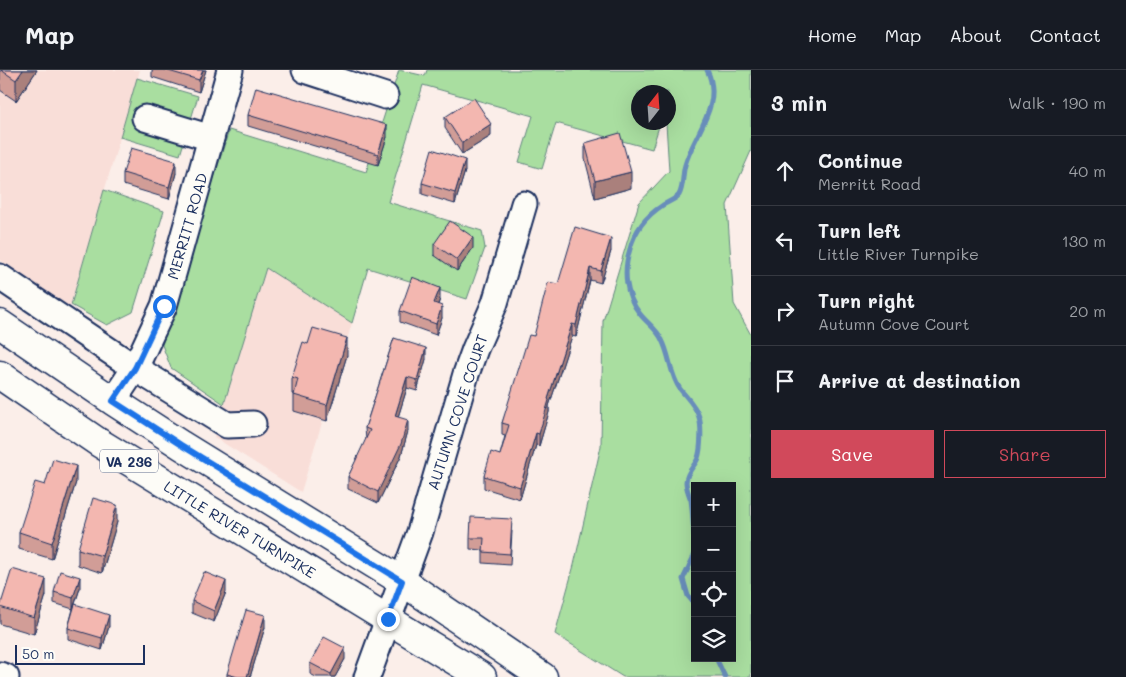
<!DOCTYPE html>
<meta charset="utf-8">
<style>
body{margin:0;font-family:Mali,sans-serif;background:#20242c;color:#f1f3f6}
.controls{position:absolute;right:15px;bottom:15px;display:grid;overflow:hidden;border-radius:0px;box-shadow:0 5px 20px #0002}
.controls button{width:45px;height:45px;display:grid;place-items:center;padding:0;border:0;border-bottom:1px solid #363941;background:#171b24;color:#f1f3f6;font:25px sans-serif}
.compass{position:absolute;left:631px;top:15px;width:45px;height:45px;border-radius:50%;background:#171b24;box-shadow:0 5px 20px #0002;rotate:17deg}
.scale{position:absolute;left:15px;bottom:12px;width:130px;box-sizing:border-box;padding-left:5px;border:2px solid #1b2f5e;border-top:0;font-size:14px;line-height:18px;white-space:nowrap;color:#1b2f5e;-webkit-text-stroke:4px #fdfcf7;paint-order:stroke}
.stop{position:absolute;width:15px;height:15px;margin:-11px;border:4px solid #1a73e8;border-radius:50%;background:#fff}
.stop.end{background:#1a73e8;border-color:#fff;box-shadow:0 1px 5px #0008}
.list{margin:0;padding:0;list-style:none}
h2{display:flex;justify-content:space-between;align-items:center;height:65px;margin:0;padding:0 20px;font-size:21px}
h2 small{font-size:16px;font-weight:400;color:#9ea1a6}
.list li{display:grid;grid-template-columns:32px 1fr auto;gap:15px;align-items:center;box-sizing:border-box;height:70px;padding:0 20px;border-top:1px solid #363941}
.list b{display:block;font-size:19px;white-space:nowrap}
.list p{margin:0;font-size:16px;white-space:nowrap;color:#9ea1a6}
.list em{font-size:16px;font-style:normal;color:#9ea1a6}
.actions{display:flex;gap:10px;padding:15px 20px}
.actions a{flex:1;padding:11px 0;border:1px solid #d1495b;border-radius:0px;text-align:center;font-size:18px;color:#d1495b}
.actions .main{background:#d1495b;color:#fff}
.icon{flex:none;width:28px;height:28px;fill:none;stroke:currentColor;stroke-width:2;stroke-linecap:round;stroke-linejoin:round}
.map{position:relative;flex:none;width:751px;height:607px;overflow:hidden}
header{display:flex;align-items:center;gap:30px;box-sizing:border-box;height:70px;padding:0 25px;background:#171b24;border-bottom:1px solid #363941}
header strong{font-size:24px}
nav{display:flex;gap:28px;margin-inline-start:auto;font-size:18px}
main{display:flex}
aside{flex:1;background:#171b24}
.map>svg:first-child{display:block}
</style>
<header>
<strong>Map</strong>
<nav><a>Home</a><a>Map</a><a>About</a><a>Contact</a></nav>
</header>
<main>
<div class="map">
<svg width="751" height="607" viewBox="0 0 751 607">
<rect width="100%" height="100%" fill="#fbeee9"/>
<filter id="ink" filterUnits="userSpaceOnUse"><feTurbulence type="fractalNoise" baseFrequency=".02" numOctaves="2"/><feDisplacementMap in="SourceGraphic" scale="10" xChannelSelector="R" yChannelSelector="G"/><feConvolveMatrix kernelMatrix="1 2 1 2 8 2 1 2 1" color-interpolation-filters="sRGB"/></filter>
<g filter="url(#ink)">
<!-- built -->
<g fill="#f9ded8">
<polygon points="0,0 140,0 70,237 0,190"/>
<polygon points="266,198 352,253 301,422 214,367"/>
</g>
<!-- green -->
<g fill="#a9dea0" stroke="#62867f" fill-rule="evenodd">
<path d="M399,0L425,6L427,0H751V81L727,135L734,234L751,265V607H623L555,564L574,495L601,376L603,251L639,133L669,101L666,53L668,52V22H638V52L660,53L652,79L556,53L542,99L519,92L533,46L423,15L388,132L482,161L485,178L467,229L368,198L352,253L266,198L224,334L171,298L162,275L229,60L366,102ZM695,416H732V588H695Z"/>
<polygon points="137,8 198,26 180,85 120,67"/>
<polygon points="104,120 164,141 133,242 107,255 71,235"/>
</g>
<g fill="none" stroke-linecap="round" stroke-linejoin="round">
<!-- stream -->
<g stroke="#678dba" stroke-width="5">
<path d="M695,472C693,458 693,444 691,430C689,425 686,417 686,412C686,402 695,396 698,388C701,379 702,357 699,347C696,336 687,328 680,319C670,305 670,285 662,270C657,259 647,253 640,244C625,225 623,201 630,179C635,159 646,146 663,135C668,132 676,129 679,125C684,116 682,105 685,95C694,63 724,35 707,0"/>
<polyline points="695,484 683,509 688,526 695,534"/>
<polyline points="716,588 725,607"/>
</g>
<!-- minor casing -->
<g stroke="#1b2f5e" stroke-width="29">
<g id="minor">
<polyline points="305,0 385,26"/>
<polyline points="145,48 211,68"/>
<polyline points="0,207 135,298 227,355 253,354"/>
<polyline points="113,331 135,298 164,236 230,0"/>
<polyline points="0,605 6,607"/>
<polyline points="367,607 420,462 466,304 475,279 495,233 524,134"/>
</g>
</g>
<!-- major casing -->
<g stroke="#1b2f5e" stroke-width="31">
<g id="major">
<polyline points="0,254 113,331 181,375 402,511 543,607"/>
<polyline points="0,305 98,372 482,607"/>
</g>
</g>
<!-- minor -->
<use href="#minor" stroke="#fdfcf7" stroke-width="25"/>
<!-- major -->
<use href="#major" stroke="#fdfcf7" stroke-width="28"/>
</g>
<!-- wall -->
<g fill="#d19d97" stroke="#1b2f5e">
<polygon points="0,0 37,0 16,31 0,20"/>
<polygon points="152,0 206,0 199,22 152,7"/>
<polygon points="248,45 387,67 378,95 248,56"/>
<polygon points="445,47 491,66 462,84 445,58"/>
<polygon points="585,73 631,118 595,128 585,89"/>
<polygon points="465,101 455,134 422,124 422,113"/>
<polygon points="123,103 176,103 169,129 123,115"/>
<polygon points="434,174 473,178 457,201 434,185"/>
<polygon points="611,181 601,213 590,210 576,267 572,266 549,336 549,342 539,376 536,375 520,429 484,418 484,406 500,385 505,366 502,365 502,353 534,266 558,214"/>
<polygon points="440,229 438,235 442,248 436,265 400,252 400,241"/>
<polygon points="394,268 426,289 417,321 407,318 398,347 408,361 401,386 378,433 348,419 348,407 366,370 365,358"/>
<polygon points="347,285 327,351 294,341 294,324 292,324 292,307"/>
<polygon points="76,412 52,489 19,479 19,462 45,415"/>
<polygon points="117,452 102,503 78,495 78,479"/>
<polygon points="512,461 510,495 483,493 483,480 470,479 470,468"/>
<polygon points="80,518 75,534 109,556 102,580 68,569 68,558 73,539 54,533 54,522"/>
<polygon points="226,522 214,552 192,543 192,531"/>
<polygon points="46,525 34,564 0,554 0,537"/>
<polygon points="265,557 250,607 227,607 227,604"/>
<polygon points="345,589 335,607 316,607 310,604 310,593"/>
</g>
<!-- shaded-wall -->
<g fill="#aa807b" stroke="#1b2f5e">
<polygon points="23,0 37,0 16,31 16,10"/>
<polygon points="203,0 206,0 199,22 199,10"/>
<polygon points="491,54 491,66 462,84 462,73"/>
<polygon points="387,55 387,67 378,95 378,84"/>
<polygon points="465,90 465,101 455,134 455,123"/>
<polygon points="176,91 176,103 169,129 169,117"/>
<polygon points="631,102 631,118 595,128 595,111"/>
<polygon points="473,167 473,178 457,201 457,190"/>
<polygon points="611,168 611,181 601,213 601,201"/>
<polygon points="590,198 590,210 576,267 576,255"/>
<polygon points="440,218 440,229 434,245 434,233"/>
<polygon points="442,236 442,248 436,265 436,254"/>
<polygon points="572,254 572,266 549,336 549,342 539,376 539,364 548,329"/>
<polygon points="347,268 347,285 327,351 327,335"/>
<polygon points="426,278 426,289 417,321 417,310"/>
<polygon points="407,307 407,318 395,357 395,346"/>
<polygon points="408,350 408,361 401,386 378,433 378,422"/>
<polygon points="536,363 536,375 520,429 520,417"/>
<polygon points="76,396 76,412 52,489 52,473"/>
<polygon points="117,435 117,452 102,503 102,486"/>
<polygon points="80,507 80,518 73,539 73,528"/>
<polygon points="46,509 46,525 34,564 34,548"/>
<polygon points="226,511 226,522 214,552 214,541"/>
<polygon points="109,545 109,556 102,580 102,568"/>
<polygon points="265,545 265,557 250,607 247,607"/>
<polygon points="345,578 345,589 335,607 331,607 331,604"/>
</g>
<!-- building -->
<g fill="#f3b7b0" stroke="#1b2f5e">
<polygon points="1,0 23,0 16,10"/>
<polygon points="165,0 203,0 199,10"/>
<polygon points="256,17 387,55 378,84 248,45"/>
<polygon points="474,28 491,54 462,73 445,47"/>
<polygon points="620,63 631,102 595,111 585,73"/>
<polygon points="131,78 176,91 169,117 123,103"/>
<polygon points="432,79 465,90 455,123 422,113"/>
<polygon points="450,151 473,167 457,190 434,174"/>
<polygon points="575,157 611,168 601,201 590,198 576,255 572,254 548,329 549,330 539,364 536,363 520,417 484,406 491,382 500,385 509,355 502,353 529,265 534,266 548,212 558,214"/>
<polygon points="412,207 440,218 434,233 442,236 436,254 400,241"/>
<polygon points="313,258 347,268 327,335 294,325 298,309 292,307 303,272 308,274"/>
<polygon points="394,268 426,278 417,310 407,307 395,346 408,350 401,374 378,422 348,407 370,360 365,358"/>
<polygon points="53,389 76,396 52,473 19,462 35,412 45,415"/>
<polygon points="93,428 117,435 102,486 78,479"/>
<polygon points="471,447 512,449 510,484 483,482 484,468 470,468"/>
<polygon points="12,499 46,509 34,548 0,537"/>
<polygon points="60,501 80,507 73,528 54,522"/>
<polygon points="204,502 226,511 214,541 192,531"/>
<polygon points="75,534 109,545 102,568 68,558"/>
<polygon points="246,540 265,545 247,607 238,607 227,604"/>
<polygon points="324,567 345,578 331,604 310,593"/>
</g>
</g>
<g fill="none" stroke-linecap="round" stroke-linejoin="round" filter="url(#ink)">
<!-- route -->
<polyline stroke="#1a73e8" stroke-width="6" points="164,236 135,298 113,331 181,375 402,511 388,549"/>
</g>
<g text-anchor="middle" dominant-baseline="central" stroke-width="4" stroke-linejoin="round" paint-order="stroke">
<!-- shield labels -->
<rect fill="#fdfcf7" stroke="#5f6c8c" stroke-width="1" x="100" y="379.5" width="58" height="23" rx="4"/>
<g font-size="14" font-weight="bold" fill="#1b2f5e">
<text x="129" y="391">VA 236</text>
</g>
<!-- street labels -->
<g font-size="15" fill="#1b2f5e" stroke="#fdfcf7">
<text transform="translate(187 156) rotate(-74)">MERRITT ROAD</text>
<text transform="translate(457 342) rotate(-72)">AUTUMN COVE COURT</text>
<text transform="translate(240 459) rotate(31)">LITTLE RIVER TURNPIKE</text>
</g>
</g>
</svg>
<div class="controls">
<button>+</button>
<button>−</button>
<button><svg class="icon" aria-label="locate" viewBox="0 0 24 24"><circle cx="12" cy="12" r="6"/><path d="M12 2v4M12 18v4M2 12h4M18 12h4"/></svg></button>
<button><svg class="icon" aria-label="layers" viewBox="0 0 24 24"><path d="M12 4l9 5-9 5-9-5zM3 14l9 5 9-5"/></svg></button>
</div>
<svg class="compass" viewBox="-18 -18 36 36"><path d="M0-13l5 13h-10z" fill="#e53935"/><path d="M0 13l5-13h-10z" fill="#9ea1a6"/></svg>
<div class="scale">50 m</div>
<div class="stop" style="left:164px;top:236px"></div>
<div class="stop end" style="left:388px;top:549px"></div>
</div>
<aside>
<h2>3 min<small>Walk · 190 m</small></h2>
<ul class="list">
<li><svg class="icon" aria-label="ahead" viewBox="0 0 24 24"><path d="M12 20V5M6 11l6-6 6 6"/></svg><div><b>Continue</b><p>Merritt Road</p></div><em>40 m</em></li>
<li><svg class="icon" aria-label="left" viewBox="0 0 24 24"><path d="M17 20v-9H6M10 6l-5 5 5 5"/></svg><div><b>Turn left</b><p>Little River Turnpike</p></div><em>130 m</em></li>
<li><svg class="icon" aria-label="right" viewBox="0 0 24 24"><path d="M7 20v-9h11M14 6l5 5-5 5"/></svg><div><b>Turn right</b><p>Autumn Cove Court</p></div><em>20 m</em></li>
<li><svg class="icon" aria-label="arrive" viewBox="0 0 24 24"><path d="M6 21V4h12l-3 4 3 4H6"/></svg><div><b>Arrive at destination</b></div></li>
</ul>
<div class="actions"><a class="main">Save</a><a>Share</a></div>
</aside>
</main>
